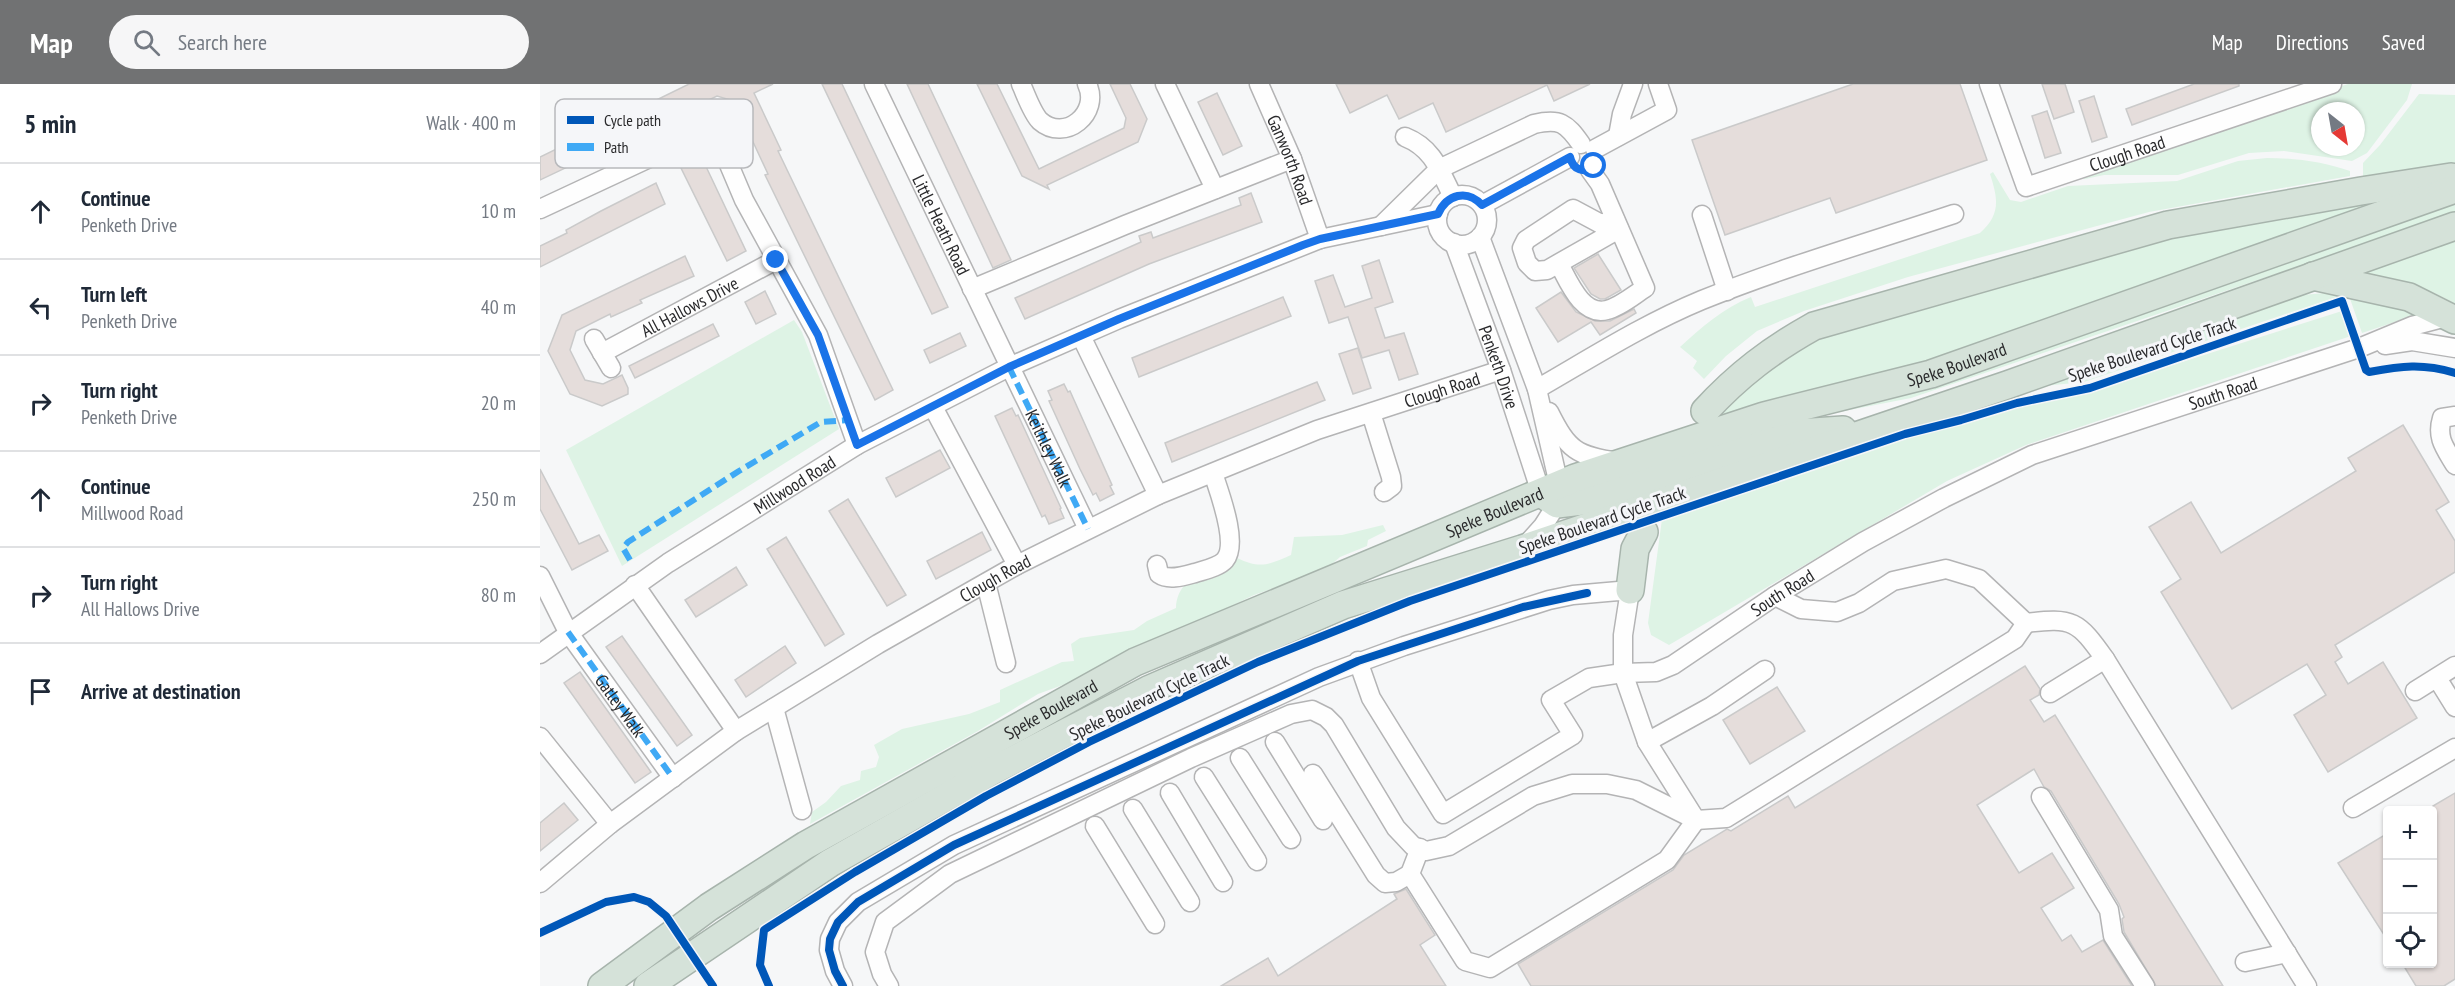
<!DOCTYPE html>
<meta charset="utf-8">
<style>
body{margin:0;font-family:"PT Sans Narrow",sans-serif;background:#f6f6f7;color:#1f2937}
.controls{position:absolute;right:18px;bottom:18px;display:grid;overflow:hidden;border-radius:6px;box-shadow:0 2px 4px #0004}
.controls button{width:54px;height:54px;display:grid;place-items:center;padding:0;border:0;border-bottom:2px solid #e0e1e3;background:#fff;color:#1f2937;font:30px sans-serif}
.compass{position:absolute;left:1771px;top:18px;width:54px;height:54px;border-radius:50%;background:#fff;box-shadow:0 2px 4px #0004;rotate:149deg}
.stop{position:absolute;width:18px;height:18px;margin:-14px;border:4px solid #1a73e8;border-radius:50%;background:#fff}
.stop.end{background:#1a73e8;border-color:#fff;box-shadow:0 2px 6px #0008}
.list{margin:0;padding:0;list-style:none}
h2{display:flex;justify-content:space-between;align-items:center;height:78px;margin:0;padding:0 24px;font-size:26px}
h2 small{font-size:20px;font-weight:400;color:#747a83}
.list li{display:grid;grid-template-columns:39px 1fr auto;gap:18px;align-items:center;box-sizing:border-box;height:96px;padding:0 24px;border-top:2px solid #e0e1e3}
.list b{display:block;font-size:22px;white-space:nowrap}
.list p{margin:0;font-size:20px;white-space:nowrap;color:#747a83}
.list em{font-size:20px;font-style:normal;color:#747a83}
.icon{flex:none;width:33px;height:33px;fill:none;stroke:currentColor;stroke-width:2;stroke-linecap:round;stroke-linejoin:round}
.map{position:relative;flex:none;width:1915px;height:902px;overflow:hidden}
header{display:flex;align-items:center;gap:36px;box-sizing:border-box;height:84px;padding:0 30px;background:#717273;color:#fff}
header strong{font-size:28px}
nav{display:flex;gap:33px;margin-inline-start:auto;font-size:21px}
.search{width:420px;height:54px;background:#f6f6f7;display:flex;align-items:center;gap:15px;box-sizing:border-box;padding:0 21px;border-radius:33px;color:#747a83;font-size:22px}
main{display:flex}
aside{flex:1;background:#fff}
.map>svg:first-child{display:block}
</style>
<header>
<strong>Map</strong>
<div class="search"><svg class="icon" aria-label="search" viewBox="0 0 24 24"><circle cx="10" cy="10" r="6"/><path d="M15 15l6 6"/></svg>Search here</div>
<nav><a>Map</a><a>Directions</a><a>Saved</a></nav>
</header>
<main>
<aside>
<h2>5 min<small>Walk · 400 m</small></h2>
<ul class="list">
<li><svg class="icon" aria-label="ahead" viewBox="0 0 24 24"><path d="M12 20V5M6 11l6-6 6 6"/></svg><div><b>Continue</b><p>Penketh Drive</p></div><em>10 m</em></li>
<li><svg class="icon" aria-label="left" viewBox="0 0 24 24"><path d="M17 20v-9H6M10 6l-5 5 5 5"/></svg><div><b>Turn left</b><p>Penketh Drive</p></div><em>40 m</em></li>
<li><svg class="icon" aria-label="right" viewBox="0 0 24 24"><path d="M7 20v-9h11M14 6l5 5-5 5"/></svg><div><b>Turn right</b><p>Penketh Drive</p></div><em>20 m</em></li>
<li><svg class="icon" aria-label="ahead" viewBox="0 0 24 24"><path d="M12 20V5M6 11l6-6 6 6"/></svg><div><b>Continue</b><p>Millwood Road</p></div><em>250 m</em></li>
<li><svg class="icon" aria-label="right" viewBox="0 0 24 24"><path d="M7 20v-9h11M14 6l5 5-5 5"/></svg><div><b>Turn right</b><p>All Hallows Drive</p></div><em>80 m</em></li>
<li><svg class="icon" aria-label="arrive" viewBox="0 0 24 24"><path d="M6 21V4h12l-3 4 3 4H6"/></svg><div><b>Arrive at destination</b></div></li>
</ul>
</aside>
<div class="map">
<svg width="1915" height="902" viewBox="0 0 1915 902">
<rect width="100%" height="100%" fill="#f6f7f8"/>
<!-- green -->
<g fill="#def3e5" fill-rule="evenodd">
<path d="M1808,0H1872L1867,16L1827,69L1812,77L1744,67L1709,69L1638,91H1564L1545,95L1536,93ZM1780,27H1816V63H1780Z"/>
<polygon points="1879,10 1915,11 1915,79 1823,96 1823,79 1840,61"/>
<path d="M1727,74C1756,74 1783,78 1810,87V92L1609,128L1368,193L1264,227L1217,247L1186,272L1164,295L1153,284L1157,277L1140,263C1162,243 1183,224 1211,213L1215,223L1440,149C1461,130 1458,115 1450,90L1453,88L1470,116L1481,118L1528,102L1637,97L1698,77Z"/>
<polygon points="1886,108 1612,199 1393,275 1174,334 1227,280 1280,253 1625,152"/>
<polygon points="1915,118 1915,129 1371,314 1258,336"/>
<path d="M1915,151V220C1878,197 1838,191 1794,192Z"/>
<polygon points="1820,206 1894,225 1822,249 1808,209 1544,298 1494,303 1762,211"/>
<polygon points="1802,227 1811,252 1486,361 1407,397 1129,561 1111,551 1108,539 1122,435 1366,354 1422,341 1480,323 1551,307"/>
<polygon points="254,236 262,248 299,345 82,482 26,366"/>
<path d="M843,441L846,447L828,456L827,462L800,473L785,486L714,511L542,594L498,610L438,647L270,740L272,728L286,718L301,702L320,696L321,687L336,683L339,673L334,661L362,645L429,630L460,618V606L522,578L534,577L531,560L540,554L594,546L607,537L636,524C639,484 676,496 697,474C720,485 728,481 751,471L754,453L802,451Z"/>
</g>
<!-- building -->
<g fill="#e5dddb" stroke="#cacaca" stroke-width="1.5">
<polygon points="149,0 233,0 214,9 241,66 238,67 353,306 335,316 225,91 228,90 194,17 177,12 0,96 0,73"/>
<polygon points="282,0 302,0 408,223 392,230"/>
<polygon points="367,0 388,0 471,176 453,184"/>
<polygon points="437,0 457,0 499,85 584,44 586,34 570,0 590,0 607,35 598,58 507,101 509,105 482,92"/>
<polygon points="796,0 1050,0 1014,17 1007,1 906,48 893,19 859,35 847,11 810,29"/>
<polygon points="1313,0 1420,0 1447,76 1296,129 1290,114 1185,151 1152,56"/>
<polygon points="1502,0 1525,0 1534,28 1514,35"/>
<polygon points="1654,0 1699,0 1699,2 1592,41 1586,25"/>
<polygon points="677,9 702,62 683,71 658,18"/>
<polygon points="1554,12 1567,53 1552,58 1539,17"/>
<polygon points="1507,27 1521,69 1505,74 1492,32"/>
<polygon points="161,72 206,167 187,177 140,82"/>
<polygon points="116,99 125,120 0,183 0,162 27,149 26,146 61,127"/>
<polygon points="711,109 722,138 609,180 485,235 475,214 601,158 599,152 611,148 613,154 701,121 699,114"/>
<polygon points="1058,170 1081,206 1065,215 1060,215 1051,210 1034,184"/>
<polygon points="145,172 154,192 100,216 102,219 71,233 70,230 36,247 30,266 45,296 63,300 82,291 88,304 88,310 62,322 30,310 8,267 22,231"/>
<polygon points="839,176 853,218 835,224 845,254 864,249 878,290 859,296 849,266 822,274 808,233 789,239 775,197 793,191 805,223 832,214 822,182"/>
<polygon points="225,207 236,230 216,240 205,218"/>
<polygon points="1021,208 1036,228 1055,237 1070,237 1094,225 1096,229 1060,251 1051,238 1018,258 996,224"/>
<polygon points="743,213 751,232 599,293 592,274"/>
<polygon points="173,240 179,252 95,294 89,282"/>
<polygon points="420,249 426,262 390,279 384,266"/>
<polygon points="818,264 831,304 813,310 799,270"/>
<polygon points="777,298 785,316 632,378 625,359"/>
<polygon points="524,300 528,308 530,307 572,401 570,402 574,410 560,417 556,409 553,411 540,385 509,317 512,316 508,307"/>
<polygon points="472,324 476,332 478,331 521,424 520,425 524,434 509,440 505,431 502,433 455,332"/>
<polygon points="1863,341 1909,418 1896,426 1915,457 1915,488 1795,561 1802,573 1795,578 1808,600 1843,578 1877,634 1788,688 1754,631 1786,611 1767,580 1692,625 1621,508 1641,495 1609,443 1651,418 1681,469 1816,387 1808,374"/>
<polygon points="400,366 410,384 356,413 346,394"/>
<polygon points="0,385 39,460 59,451 68,467 32,486 0,425"/>
<polygon points="308,415 366,511 347,522 289,427"/>
<polygon points="442,448 451,466 396,495 387,477"/>
<polygon points="246,453 304,550 285,562 227,465"/>
<polygon points="196,483 207,501 156,533 145,516"/>
<polygon points="82,552 152,651 137,662 66,563"/>
<polygon points="245,562 256,579 206,613 195,596"/>
<polygon points="1485,582 1500,605 1499,611 1490,616 1504,638 1515,631 1683,902 1616,902 1584,848 1582,835 1584,833 1579,820 1511,707 1504,703 1494,685 1437,721 1479,789 1512,769 1534,804 1501,824 1522,857 1531,851 1542,868 1563,856 1592,902 991,902 978,880 1133,786 1144,771 1187,745 1191,747 1248,712 1255,724"/>
<polygon points="40,588 111,688 95,699 24,599"/>
<polygon points="1237,603 1265,647 1210,680 1183,636"/>
<polygon points="1915,709 1915,895 1904,902 1876,902 1862,879 1893,879 1893,722"/>
<polygon points="24,719 38,736 0,767 0,739"/>
<polygon points="1848,749 1848,857 1798,779"/>
<polygon points="866,805 895,851 880,861 906,902 681,902 728,874 738,892 857,815 854,810"/>
</g>
<g fill="none" stroke-linecap="round" stroke-linejoin="round">
<!-- minor casing -->
<g stroke="#b4b4b5" stroke-width="21">
<g id="minor">
<path id="s1" d="M334,0L548,445"/>
<path d="M481,0C486,11 492,29 500,37C525,59 561,29 547,0"/>
<polyline points="625,0 675,105"/>
<path id="s2" d="M719,0L752,75L780,155"/>
<path id="s3" d="M1449,0L1486,103L1792,0"/>
<polyline points="1078,52 1082,30 1093,0"/>
<path d="M865,53C893,64 900,87 913,113"/>
<polyline points="1055,65 1127,26 1118,0"/>
<circle cx="922" cy="136" r="25"/>
<polyline points="942,121 1030,73"/>
<polyline points="0,125 165,48 179,57 204,116 278,251 317,361"/>
<polyline points="1162,131 1187,207"/>
<polyline points="1075,136 1061,140 1033,125 986,156 982,164 987,179 995,187 1007,186 1079,145"/>
<path d="M841,142L899,85L994,40C1020,34 1026,39 1041,60"/>
<polyline points="940,153 997,305 1019,401 1017,420 1003,442 986,461"/>
<path id="s4" d="M914,159L961,286L1001,409"/>
<path d="M1019,180C1028,196 1042,233 1067,226C1080,223 1094,211 1105,204L1060,100L1050,86"/>
<polyline points="432,205 585,141 752,75"/>
<polyline points="541,252 618,411"/>
<polyline points="54,255 71,284"/>
<polyline points="1845,261 1872,257 1915,264"/>
<path id="s5" d="M62,269L236,176"/>
<path d="M997,305C1051,274 1104,240 1162,216C1244,183 1330,158 1414,130"/>
<polyline points="393,323 477,481"/>
<path d="M1009,328C1028,366 1036,372 1079,378"/>
<polyline points="831,329 851,393 852,402 844,408"/>
<path d="M1915,332L1902,334C1896,354 1905,364 1915,381"/>
<path d="M617,481L619,490C629,497 644,492 655,489C664,486 679,483 685,476C699,459 679,408 673,389"/>
<path id="s6" d="M0,492L28,548L133,694"/>
<polyline points="446,499 466,579"/>
<polyline points="95,501 196,647"/>
<polyline points="1235,512 1261,525 1297,528 1319,519 1353,497 1406,485 1439,495 1486,539"/>
<path d="M1486,539C1533,533 1538,537 1565,575L1767,902"/>
<path id="s7" d="M0,570L128,479L317,361L469,283L579,235L780,155L898,130"/>
<path id="s8" d="M818,577L831,614L903,730L1033,651L1011,616L1049,594L1083,589L1116,588L1133,581L1235,512L1323,458L1404,414L1492,371L1819,264L1872,242L1910,232"/>
<polyline points="1897,594 1915,623"/>
<polyline points="1875,607 1915,582"/>
<polyline points="1510,609 1565,575"/>
<polyline points="234,624 262,726"/>
<polyline points="0,653 70,740"/>
<polyline points="735,658 783,736"/>
<polyline points="1107,658 1172,622 1225,586"/>
<polyline points="700,674 751,755"/>
<polyline points="773,690 836,791 845,799 856,798 870,790"/>
<polyline points="664,693 717,777"/>
<polyline points="630,709 683,798"/>
<polyline points="1501,713 1569,826 1573,852 1605,902"/>
<polyline points="1813,724 1915,664"/>
<polyline points="593,725 650,818"/>
<polyline points="555,742 615,840"/>
<path id="s9" d="M0,799L70,740L196,647L338,560L477,481L618,411L777,346L961,286"/>
<polyline points="1705,878 1747,869"/>
<polyline points="303,902 295,887 289,866 290,855 298,838 318,818 414,761 779,593 864,562 1009,516 1033,511 1090,506 1083,551 1083,589 1107,658 1156,736 1127,776 950,884 925,877 870,790 880,764"/>
<polyline points="349,902 342,890 335,868 345,838 410,790 651,674 751,630 772,626 786,633 794,641 856,744 873,762 886,767 909,762 993,712 1032,700 1067,700 1096,706 1156,736 1186,734 1475,555 1486,539"/>
</g>
</g>
<!-- highway casing -->
<g stroke="#a7b4ac" stroke-width="30">
<g id="highway">
<polyline points="1773,192 1869,213 1915,236"/>
<path d="M1165,327C1198,291 1231,266 1274,242L1628,141L1821,107L1911,93"/>
<polyline points="1001,409 1017,420 1042,417 1175,372 1258,349 1303,346"/>
<polyline points="1090,506 1095,465 1104,448"/>
<path id="s10" d="M62,902L169,823L266,761L595,578L1035,394L1224,332L1391,290L1915,105"/>
<polyline points="108,902 290,779 452,687 608,606 803,521 982,465 1467,301 1915,142"/>
</g>
</g>
<!-- minor -->
<use href="#minor" stroke="#fefefe" stroke-width="18"/>
<!-- highway -->
<use href="#highway" stroke="#d5e2d9" stroke-width="27"/>
<!-- quiet -->
<g stroke="#3fa9f5" stroke-width="6" stroke-dasharray="12 6" stroke-linecap="butt">
<polyline points="469,283 548,445"/>
<polyline points="90,476 83,464 88,458 199,387 281,338 308,336"/>
<polyline points="28,548 133,694"/>
</g>
<!-- cycleway casing -->
<g stroke="#f5f6f9" stroke-width="11">
<g id="cycleway">
<polyline points="0,849 66,818 94,813 109,818 126,832 173,902"/>
<path d="M229,902L220,881L224,846L315,788L446,712L549,658L718,578L870,517L1365,350L1421,336L1477,319L1550,304L1802,217L1826,286L1829,288C1861,282 1883,279 1915,289"/>
<polyline points="303,902 295,887 289,866 290,855 298,838 318,818 414,761 818,577 983,523 1047,509"/>
</g>
</g>
<!-- cycleway -->
<use href="#cycleway" stroke="#0057b8" stroke-width="8"/>
</g>
<g fill="none" stroke-linecap="round" stroke-linejoin="round">
<!-- route -->
<path stroke="#1a73e8" stroke-width="8" d="M236,176L278,251L317,361L469,283L579,235L763,161L780,155L898,130C907,110 927,105 942,121L1030,73C1033,86 1044,90 1054,82"/>
</g>
<g text-anchor="middle" dominant-baseline="central" stroke-width="6" stroke-linejoin="round" paint-order="stroke">
<!-- street labels -->
<g font-size="18" fill="#2a2a2c" stroke="#f5f6f9">
<text stroke="none"><textPath href="#s3" startOffset="216">Clough Road</textPath></text>
<text stroke="none"><textPath href="#s2" startOffset="82">Ganworth Road</textPath></text>
<text stroke="none"><textPath href="#s1" startOffset="156">Little Heath Road</textPath></text>
<text stroke="none"><textPath href="#s5" startOffset="99">All Hallows Drive</textPath></text>
<text transform="translate(1612 265) rotate(-18)">Speke Boulevard Cycle Track</text>
<text stroke="none"><textPath href="#s10" startOffset="1500">Speke Boulevard</textPath></text>
<text stroke="none"><textPath href="#s4" startOffset="132">Penketh Drive</textPath></text>
<text stroke="none"><textPath href="#s9" startOffset="1035">Clough Road</textPath></text>
<text stroke="none"><textPath href="#s8" startOffset="1116">South Road</textPath></text>
<text stroke="none"><textPath href="#s1" startOffset="404">Keithley Walk</textPath></text>
<text stroke="none"><textPath href="#s7" startOffset="306">Millwood Road</textPath></text>
<text stroke="none"><textPath href="#s10" startOffset="1014">Speke Boulevard</textPath></text>
<text transform="translate(1062 436) rotate(-19)">Speke Boulevard Cycle Track</text>
<text stroke="none"><textPath href="#s9" startOffset="549">Clough Road</textPath></text>
<text stroke="none"><textPath href="#s8" startOffset="630">South Road</textPath></text>
<text transform="translate(609 613) rotate(-26)">Speke Boulevard Cycle Track</text>
<text stroke="none"><textPath href="#s6" startOffset="153">Gatley Walk</textPath></text>
<text stroke="none"><textPath href="#s10" startOffset="528">Speke Boulevard</textPath></text>
</g>
</g>
<!-- legend -->
<rect x="15" y="15" width="198" height="69" rx="9" fill="#f5f6f9" stroke="#b8b9bc" stroke-width="1.5"/>
<rect x="27" y="32" width="27" height="8" fill="#0057b8"/>
<rect x="27" y="59" width="27" height="8" fill="#3fa9f5"/>
<g font-size="16" fill="#2a2a2c">
<text x="64" y="42">Cycle path</text>
<text x="64" y="69">Path</text>
</g>
</svg>
<div class="controls">
<button>+</button>
<button>−</button>
<button><svg class="icon" aria-label="locate" viewBox="0 0 24 24"><circle cx="12" cy="12" r="6"/><path d="M12 2v4M12 18v4M2 12h4M18 12h4"/></svg></button>
</div>
<svg class="compass" viewBox="-18 -18 36 36"><path d="M0-13l5 13h-10z" fill="#e53935"/><path d="M0 13l5-13h-10z" fill="#747a83"/></svg>
<div class="stop" style="left:1054px;top:82px"></div>
<div class="stop end" style="left:236px;top:176px"></div>
</div>
</main>
